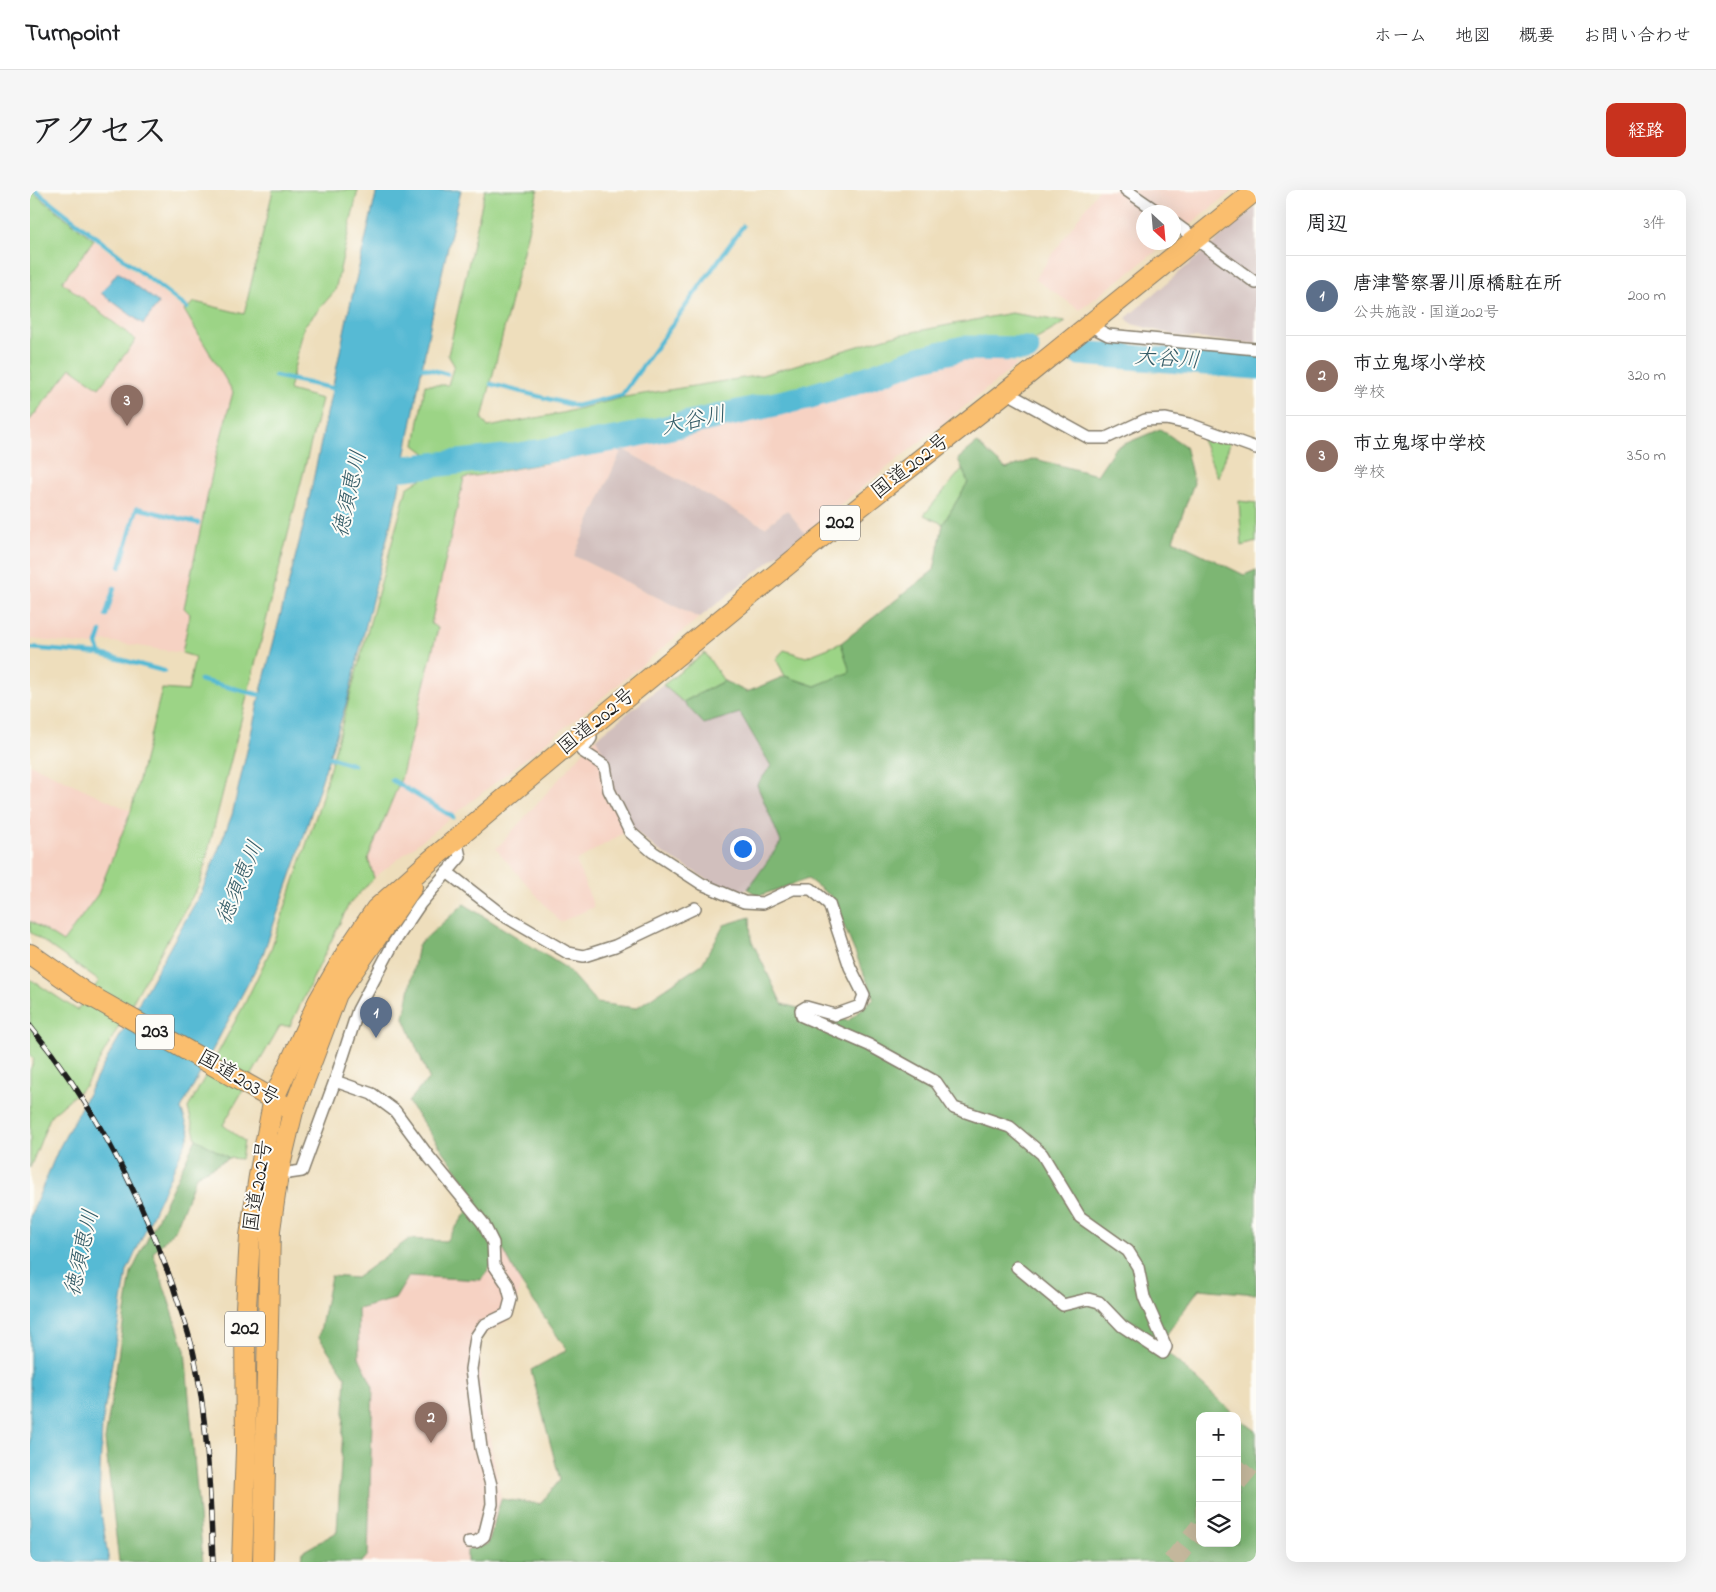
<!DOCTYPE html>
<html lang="ja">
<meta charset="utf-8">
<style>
body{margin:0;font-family:"Indie Flower","Klee One",sans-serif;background:#f6f6f6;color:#202124}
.controls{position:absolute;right:15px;bottom:15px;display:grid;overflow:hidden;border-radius:10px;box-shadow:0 5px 20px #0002}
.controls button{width:45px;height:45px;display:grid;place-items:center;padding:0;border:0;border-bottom:1px solid #e0e0e0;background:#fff;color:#202124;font:25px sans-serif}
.compass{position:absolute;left:1106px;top:15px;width:45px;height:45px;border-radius:50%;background:#fff;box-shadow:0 5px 20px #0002;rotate:154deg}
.you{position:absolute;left:712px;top:658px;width:18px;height:18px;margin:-12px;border:4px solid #fff;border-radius:50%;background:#1a73e8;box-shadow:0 0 0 8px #1a73e833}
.badge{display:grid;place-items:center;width:32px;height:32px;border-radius:50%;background:#c8321e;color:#fff;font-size:16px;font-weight:700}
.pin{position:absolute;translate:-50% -41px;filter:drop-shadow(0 1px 2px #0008)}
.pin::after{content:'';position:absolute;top:26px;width:18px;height:15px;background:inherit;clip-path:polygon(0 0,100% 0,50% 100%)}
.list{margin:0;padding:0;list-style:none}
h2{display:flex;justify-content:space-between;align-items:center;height:65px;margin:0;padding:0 20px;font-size:21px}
h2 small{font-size:16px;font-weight:400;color:#757577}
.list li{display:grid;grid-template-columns:32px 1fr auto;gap:15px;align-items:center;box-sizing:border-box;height:80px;padding:0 20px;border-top:1px solid #e0e0e0}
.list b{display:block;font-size:19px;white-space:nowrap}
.list p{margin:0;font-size:16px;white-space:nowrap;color:#757577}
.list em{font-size:16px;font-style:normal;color:#757577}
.icon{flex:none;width:28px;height:28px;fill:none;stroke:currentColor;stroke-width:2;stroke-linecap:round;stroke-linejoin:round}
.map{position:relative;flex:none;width:1226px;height:1372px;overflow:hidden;border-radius:10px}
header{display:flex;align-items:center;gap:30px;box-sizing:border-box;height:70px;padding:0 25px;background:#fff;border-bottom:1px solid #e0e0e0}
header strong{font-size:24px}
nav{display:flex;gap:28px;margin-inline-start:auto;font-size:18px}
.intro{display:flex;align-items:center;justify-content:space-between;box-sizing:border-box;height:120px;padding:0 30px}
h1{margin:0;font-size:35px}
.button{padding:12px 22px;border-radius:10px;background:#c8321e;color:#fff;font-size:18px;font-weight:700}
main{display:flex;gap:30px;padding:0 30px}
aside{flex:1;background:#fff;border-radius:10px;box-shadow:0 5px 20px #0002}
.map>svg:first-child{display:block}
</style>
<header>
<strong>Turnpoint</strong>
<nav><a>ホーム</a><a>地図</a><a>概要</a><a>お問い合わせ</a></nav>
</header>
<div class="intro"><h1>アクセス</h1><a class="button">経路</a></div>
<main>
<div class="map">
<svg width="1226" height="1372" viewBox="0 0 1226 1372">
<rect width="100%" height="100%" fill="#fdfcf7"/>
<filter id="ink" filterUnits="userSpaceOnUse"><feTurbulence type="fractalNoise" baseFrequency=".02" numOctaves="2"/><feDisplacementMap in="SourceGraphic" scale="10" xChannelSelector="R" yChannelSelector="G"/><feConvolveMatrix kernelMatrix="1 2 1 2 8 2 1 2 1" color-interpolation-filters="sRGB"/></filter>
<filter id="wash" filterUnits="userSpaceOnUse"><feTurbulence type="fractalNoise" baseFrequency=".0096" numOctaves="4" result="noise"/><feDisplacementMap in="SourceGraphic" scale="20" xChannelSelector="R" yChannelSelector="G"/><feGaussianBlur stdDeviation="1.12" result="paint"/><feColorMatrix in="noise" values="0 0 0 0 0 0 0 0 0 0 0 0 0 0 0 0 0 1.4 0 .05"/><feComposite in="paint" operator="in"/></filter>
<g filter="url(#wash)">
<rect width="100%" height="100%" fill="#eedebc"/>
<!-- built -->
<g fill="#f6d2c3">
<polygon points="0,0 154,120 203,202 185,270 154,418 160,424 152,463 77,451 60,455 0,449"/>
<polygon points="1068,0 1204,0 1144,47 1144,22 1114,22 1114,52 1137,53 1050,120 1005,89"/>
<polygon points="952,166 988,174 775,343 757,320 735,337 592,259 544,366 669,428 562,516 344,688 338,668 371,589 408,438 401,434 434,288 592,259 788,216 920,171"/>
<polygon points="566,548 580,577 602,638 546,671 564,717 530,732 466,659"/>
<polygon points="0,574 101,621 68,704 33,752 0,731"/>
<polygon points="473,1058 491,1093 483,1127 450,1147 450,1194 471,1309 458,1355 437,1360 437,1372 332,1372 338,1365 343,1197 329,1167 328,1119 365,1109 378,1086 451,1090"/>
</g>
<!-- industrial -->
<g fill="#d1bfbd">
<polygon points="1226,17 1226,154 1152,147 1102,134 1096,128"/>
<polygon points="592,259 735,337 757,320 775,343 669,428 544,366"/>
<polygon points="633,495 653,512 674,534 709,522 741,577 727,596 751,652 718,699 705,706 626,659 602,638 583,597 580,577 566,548"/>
</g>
<!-- green -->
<g fill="#9cd486" stroke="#5c7851">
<polygon points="0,0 64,50 32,92 106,150 69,198 41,178 0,230"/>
<polygon points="243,0 328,0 305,101 274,136 259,200 292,209 170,693 55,896 21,925 0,978 0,880 4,870 0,865 0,789 47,820 69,791 0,742 0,731 33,752 68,704 101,621 132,499 158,501 165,467 152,463 160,424 154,418 185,270 203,202 154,120 165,112 214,124"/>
<polygon points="455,0 508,0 452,229 458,237 532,223 595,207 732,185 862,146 981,123 1036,132 1005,150 932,149 777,200 589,241 402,268 385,255 395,195 418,195 424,175 418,165"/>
<polygon points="1168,240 1200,253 1188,288"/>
<polygon points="592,259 434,288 401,434 408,438 371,589 338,668 344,688 319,714 260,836 250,836 193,935 214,951 211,969 199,968 166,949 158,918 215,813 241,759 290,614 377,298 396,286"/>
<polygon points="932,279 938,292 913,334 894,325"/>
<polygon points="1209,311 1226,313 1226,352 1212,356"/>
<polygon points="811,453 821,482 785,496 755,486 746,469 754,460 776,467"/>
<polygon points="675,463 694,491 653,512 633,495"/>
</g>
<!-- forest -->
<g fill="#7db673" stroke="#4c6948">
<polygon points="1130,239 1155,256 1164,293 1143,350 1214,385 1226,380 1226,1104 1169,1099 1129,1155 1206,1226 1170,1226 1170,1353 1207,1353 1207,1227 1226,1241 1226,1372 437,1372 437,1360 458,1354 471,1309 510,1314 530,1290 501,1180 537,1160 491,1093 473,1059 451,1090 379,1086 365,1109 328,1119 329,1167 343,1197 338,1365 332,1372 271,1372 272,1362 307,1342 316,1187 289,1147 301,1086 326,1088 379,1049 416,1051 447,1008 378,912 399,888 374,828 388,755 434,714 536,778 567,813 606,818 672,774 694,735 720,727 721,749 752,814 818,831 844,808 802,707 778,689 728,706 718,699 751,652 727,595 741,576 710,523 674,534 653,512 694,491 717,502 755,486 785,496 820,482 811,453 904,380 913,334 938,292 928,269 947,253 976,279 1005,269 1067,285 1085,258"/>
<polygon points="166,949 199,968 166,986 146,1038 123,1063 155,1160 173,1372 89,1372 75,1250 101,1083"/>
</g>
<!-- water -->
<g fill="#56bad4" stroke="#396b78">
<polygon points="347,0 431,0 401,131 368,304 318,508 266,671 232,767 151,919 160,943 97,1081 72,1235 69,1310 79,1372 0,1372 0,1027 28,960 69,883 172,701 202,625 230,505 275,329 317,128"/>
<polygon points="88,82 129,113 113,134 71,103"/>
</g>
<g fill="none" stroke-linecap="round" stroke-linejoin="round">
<!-- stream -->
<g stroke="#56bad4" stroke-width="4.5">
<polyline points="5,0 157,118"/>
<polyline points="387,176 417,184"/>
<polyline points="245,186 306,199"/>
<polyline points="461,194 546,216 592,205 713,36"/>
<polyline points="90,377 107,318 168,333"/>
<polyline points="76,425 84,398"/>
<polyline points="0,458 70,464 134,481"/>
<polyline points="70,464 67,454 71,442"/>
<polyline points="170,490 234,506"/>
<polyline points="293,565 323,575"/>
<polyline points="362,590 423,627"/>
</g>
<!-- river -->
<g stroke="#56bad4" stroke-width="25">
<polyline points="1049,163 1226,177"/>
<polyline points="339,282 483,266 591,248 777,207 824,193 889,169 934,158 997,159"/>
</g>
</g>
</g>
<g filter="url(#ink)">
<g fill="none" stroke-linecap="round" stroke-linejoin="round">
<!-- highway-tunnel -->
<g stroke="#c4b79c" stroke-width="20" stroke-dasharray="20 10" stroke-linecap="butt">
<polyline points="1207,1292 1226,1269"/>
<polyline points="1142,1372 1170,1337"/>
</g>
<!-- street casing -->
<g stroke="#857d6c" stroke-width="14">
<g id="street">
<polyline points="1096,0 1128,22"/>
<polyline points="1144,33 1226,93"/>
<polyline points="1059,135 1078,145 1226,159"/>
<polyline points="976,202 1059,248 1076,248 1115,230 1136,229 1159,234 1226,258"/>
<polyline points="560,539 561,548 552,561 575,576 579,600 600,642 623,662 672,694 714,712 733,713 763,699 781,699 799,714 820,777 834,805 830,816 805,825 776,817 771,820 772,826 839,855 906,892 924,918 980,937 1012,964 1050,1027 1098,1061 1108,1077 1114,1107 1136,1157 1133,1163 1092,1136 1069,1112 1058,1109 1033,1115 987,1077"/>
<polyline points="417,682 471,724 538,763 554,766 585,756 665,718"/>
<polyline points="305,891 342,904 365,921 399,967 453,1033 463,1053 464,1075 477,1094 481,1109 477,1124 454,1135 446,1147 441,1179 451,1258 461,1295 462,1314 454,1346 446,1352 439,1352"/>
<polyline points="245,985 272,981 305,891 328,820 363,754 390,714 430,667 426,649"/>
</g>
</g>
<!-- highway casing -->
<g stroke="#857d6c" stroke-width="22">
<g id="highway">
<polyline points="0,764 54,802 255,916"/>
<polyline points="212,1372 216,1260 215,1136 220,1046 229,986 244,908 288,812 318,760 346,719 400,671 560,537 789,349 976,202 1226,0"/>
<polyline points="233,1372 240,1040 248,984 263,921 307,804 382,697"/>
</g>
</g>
<!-- street -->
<use href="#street" stroke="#fff" stroke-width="11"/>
<!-- highway -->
<use href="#highway" stroke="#fabe6e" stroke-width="20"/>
<!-- rail casing -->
<g stroke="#1c1c1c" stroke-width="5.5">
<path id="rail" d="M0,836C63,913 110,1003 143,1096C150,1119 159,1142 164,1165C178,1233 180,1303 183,1372"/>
</g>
<!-- rail -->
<use href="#rail" stroke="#fdfcf7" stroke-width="4" stroke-dasharray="11" stroke-linecap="butt"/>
</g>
</g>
<g text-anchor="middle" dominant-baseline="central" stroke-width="4" stroke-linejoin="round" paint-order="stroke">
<!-- shield labels -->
<g fill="#fdfcf7" stroke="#605f5e" stroke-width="1">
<rect x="790" y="315.5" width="40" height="35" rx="4"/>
<rect x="106" y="824.5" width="38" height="35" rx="4"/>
<rect x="195" y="1121.5" width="40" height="35" rx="4"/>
</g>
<g font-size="20" font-weight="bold" fill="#1c1c1c">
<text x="810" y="333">202</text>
<text x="125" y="842">203</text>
<text x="215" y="1139">202</text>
</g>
<!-- street labels -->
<g font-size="21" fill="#1c1c1c" stroke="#fdfcf7">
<text transform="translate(881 277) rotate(-38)">国道202号</text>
<text transform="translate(567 532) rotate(-39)">国道202号</text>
<text transform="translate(208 889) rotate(30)">国道203号</text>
<text transform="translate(229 996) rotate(-81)">国道202号</text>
</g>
<!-- water labels -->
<g font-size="22" font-style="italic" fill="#335b66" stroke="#fdfcf7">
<text transform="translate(1137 170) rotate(4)">大谷川</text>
<text transform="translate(664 232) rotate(-12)">大谷川</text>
<text transform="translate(321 304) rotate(-77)">徳須恵川</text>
<text transform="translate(211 693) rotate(-67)">徳須恵川</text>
<text transform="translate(53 1063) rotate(-77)">徳須恵川</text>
</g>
</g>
</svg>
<div class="controls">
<button>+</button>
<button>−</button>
<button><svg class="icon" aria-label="layers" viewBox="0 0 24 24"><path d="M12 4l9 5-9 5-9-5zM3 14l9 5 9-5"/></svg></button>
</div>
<svg class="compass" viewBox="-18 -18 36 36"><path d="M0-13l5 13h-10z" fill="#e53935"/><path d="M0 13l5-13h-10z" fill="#757577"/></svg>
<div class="you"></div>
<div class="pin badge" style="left:346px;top:848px;background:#5c6f8a">1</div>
<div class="pin badge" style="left:401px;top:1253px;background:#8d6e63">2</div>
<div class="pin badge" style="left:97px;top:236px;background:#8d6e63">3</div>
</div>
<aside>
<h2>周辺<small>3件</small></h2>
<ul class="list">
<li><span class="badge" style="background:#5c6f8a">1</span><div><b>唐津警察署川原橋駐在所</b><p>公共施設 · 国道202号</p></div><em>200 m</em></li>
<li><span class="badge" style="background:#8d6e63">2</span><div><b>市立鬼塚小学校</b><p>学校</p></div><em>320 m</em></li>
<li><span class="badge" style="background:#8d6e63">3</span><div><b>市立鬼塚中学校</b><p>学校</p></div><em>350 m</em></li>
</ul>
</aside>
</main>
